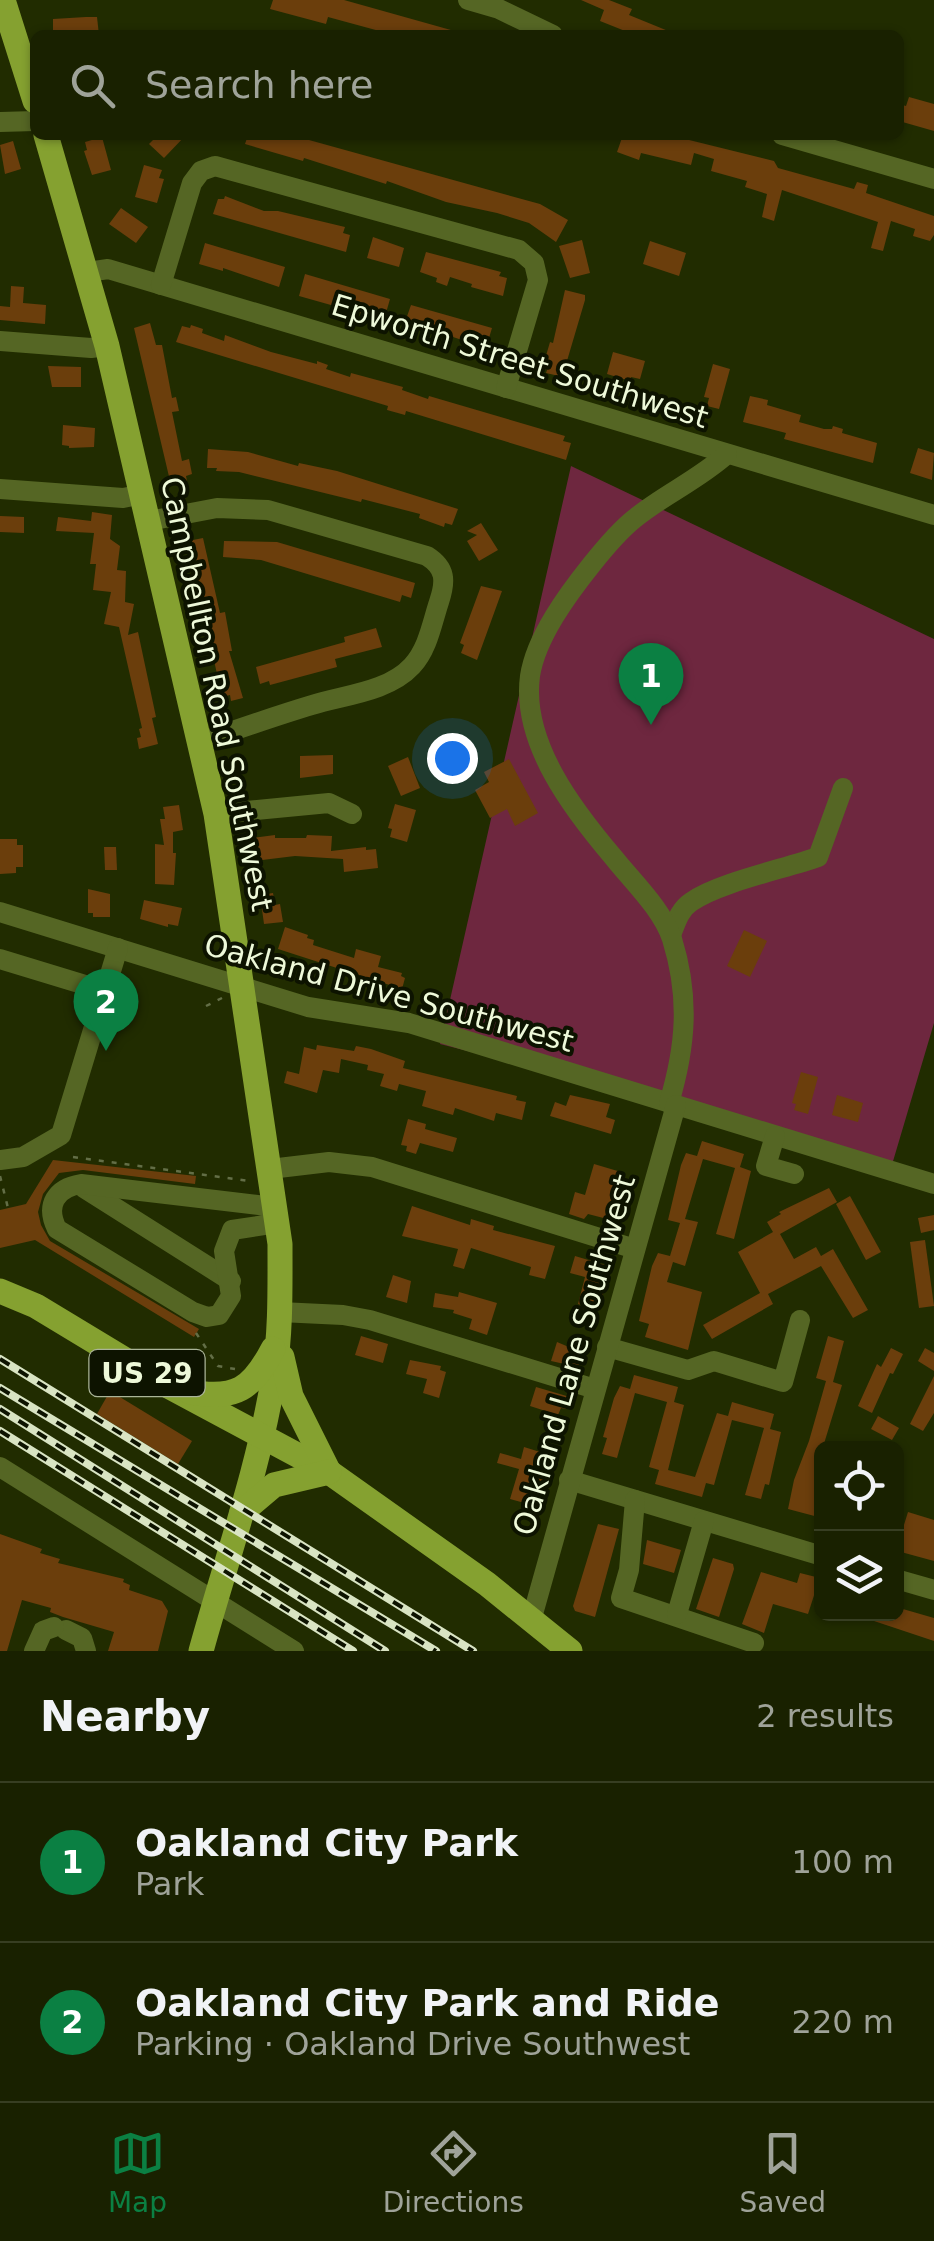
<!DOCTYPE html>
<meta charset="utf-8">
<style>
body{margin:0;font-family:"DejaVu Sans",sans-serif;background:#262e0f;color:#f1f3f6}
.controls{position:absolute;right:30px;bottom:30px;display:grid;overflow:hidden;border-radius:15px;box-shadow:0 2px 8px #0004}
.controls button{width:90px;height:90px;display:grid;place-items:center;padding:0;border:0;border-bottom:2px solid #373e22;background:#192100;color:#f1f3f6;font:50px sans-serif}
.you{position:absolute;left:452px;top:758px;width:35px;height:35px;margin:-25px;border:8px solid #fff;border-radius:50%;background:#1a73e8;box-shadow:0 0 0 15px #1a73e833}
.badge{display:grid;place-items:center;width:65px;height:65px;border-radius:50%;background:#0b8043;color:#fff;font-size:32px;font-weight:700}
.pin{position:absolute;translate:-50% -82px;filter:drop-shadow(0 2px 5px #0008)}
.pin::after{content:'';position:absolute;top:52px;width:35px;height:30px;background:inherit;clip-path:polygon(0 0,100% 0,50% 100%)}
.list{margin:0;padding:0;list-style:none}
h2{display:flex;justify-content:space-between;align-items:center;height:130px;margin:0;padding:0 40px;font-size:42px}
h2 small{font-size:32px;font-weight:400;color:#9fa399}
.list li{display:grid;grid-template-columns:65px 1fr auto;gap:30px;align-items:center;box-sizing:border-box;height:160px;padding:0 40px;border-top:2px solid #373e22}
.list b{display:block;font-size:38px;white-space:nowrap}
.list p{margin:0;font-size:32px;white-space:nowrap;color:#9fa399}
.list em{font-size:32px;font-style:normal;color:#9fa399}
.icon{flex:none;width:55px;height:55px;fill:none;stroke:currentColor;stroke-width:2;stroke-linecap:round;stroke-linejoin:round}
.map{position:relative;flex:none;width:934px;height:1651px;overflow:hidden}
.search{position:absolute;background:#192100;box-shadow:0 2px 8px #0004;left:30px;right:30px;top:30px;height:110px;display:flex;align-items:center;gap:25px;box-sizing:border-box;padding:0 35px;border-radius:15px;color:#9fa399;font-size:38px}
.sheet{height:450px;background:#192100}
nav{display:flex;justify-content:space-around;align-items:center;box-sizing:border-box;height:140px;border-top:2px solid #373e22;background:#192100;font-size:28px;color:#9fa399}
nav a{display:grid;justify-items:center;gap:5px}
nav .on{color:#0b8043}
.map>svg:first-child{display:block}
</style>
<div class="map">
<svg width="934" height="1651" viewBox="0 0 934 1651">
<rect width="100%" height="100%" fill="#212c00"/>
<!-- green -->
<polygon fill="#6e273f" points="571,466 934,639 934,1023 891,1168 685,1106 440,1044"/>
<!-- building -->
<g fill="#6b3e0c">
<polygon points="273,0 344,0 458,32 458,35 394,35 328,17 326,24 270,9"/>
<polygon points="581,0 609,0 632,9 629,15 678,35 635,35 600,21 604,10"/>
<polygon points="86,17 97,17 99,35 53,35 53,19"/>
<polygon points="909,97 934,104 934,131 899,121 899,104 906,106"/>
<polygon points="158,135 186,135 164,158 149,144"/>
<polygon points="248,135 291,135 540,204 568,220 556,242 529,223 497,213 446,202 387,181 386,184 304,158 303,161 245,144"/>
<polygon points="623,135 662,135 676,140 677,137 774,161 778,168 854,189 857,182 868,185 866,193 934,216 934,235 930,241 913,236 915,229 891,221 883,251 871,248 878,222 782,190 774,221 762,217 767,194 745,187 747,181 711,171 714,159 694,153 691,165 641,153 639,160 617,152"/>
<polygon points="102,137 111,170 92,175 84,151 87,150 85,142"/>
<polygon points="13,141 21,169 5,174 0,145"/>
<polygon points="144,165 162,170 159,178 164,179 157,203 135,197"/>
<polygon points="225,196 264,211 278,211 345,227 343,233 350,235 346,252 213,214 218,199 224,199"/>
<polygon points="121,208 148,227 136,243 109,224"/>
<polygon points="373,237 404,248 399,267 367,258"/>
<polygon points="582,240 590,273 570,278 559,246"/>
<polygon points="650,241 686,253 679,276 643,264"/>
<polygon points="205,243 285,267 279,287 223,268 223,271 199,264"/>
<polygon points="426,252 501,272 499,276 507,278 503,296 471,287 472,284 450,277 447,286 436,282 437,278 420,272"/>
<polygon points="305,274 390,299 384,320 299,296"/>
<polygon points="11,286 24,287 23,303 46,305 45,324 0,320 0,306 10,307"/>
<polygon points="565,290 585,295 585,300 564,371 561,370 559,376 546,373 548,367 543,366 550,342 553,343"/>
<polygon points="411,305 492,328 486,348 429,329 428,332 404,325"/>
<polygon points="150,323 156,345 162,345 172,398 176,397 179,411 172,412 182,461 189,459 192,474 186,476 187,481 171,485 134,328"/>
<polygon points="191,325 203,329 202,333 224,341 225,335 271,352 317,364 317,361 328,365 326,369 350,377 351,373 403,387 402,390 428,399 429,396 565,436 563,441 571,443 566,460 406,411 405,415 387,410 388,406 176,342 182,326 190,328"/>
<polygon points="613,352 645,361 640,379 631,377 630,381 607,374"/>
<polygon points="713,364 730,369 719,409 707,406 709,398 704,397"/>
<polygon points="48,366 81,367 81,387 52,387"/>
<polygon points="750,396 768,400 767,405 801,415 799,422 824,429 832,429 833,426 843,429 842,433 877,443 873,463 784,439 786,433 743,422"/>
<polygon points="63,425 95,428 94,447 69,448 69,446 62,445"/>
<polygon points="918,448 934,453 932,480 910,473"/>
<polygon points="208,449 248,452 298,466 299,463 337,471 458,509 452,525 445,523 444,527 419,518 420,514 362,499 361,502 239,472 216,471 217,468 207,468"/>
<polygon points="92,512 112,515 110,539 120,546 117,570 126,571 125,602 134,604 128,635 138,632 156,717 152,718 158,744 139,749 137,738 141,737 139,729 142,728 119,627 104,624 111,592 93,590 96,564 90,564 94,533 56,531 58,517 91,521"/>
<polygon points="0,516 24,517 24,533 0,532"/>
<polygon points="481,523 498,550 479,561 467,541 477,535 467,531"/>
<polygon points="203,538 220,613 225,612 232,651 229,651 243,698 231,701 230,695 222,697 188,541"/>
<polygon points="224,541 277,542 415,583 411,598 402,595 400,602 261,560 223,557"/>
<polygon points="481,586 502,591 477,660 461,653 464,645 460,643"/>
<polygon points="376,628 382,647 335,659 337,667 270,685 269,681 260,684 256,667 345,642 344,637"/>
<polygon points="333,755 333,774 300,778 300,756"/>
<polygon points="408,757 420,788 401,796 388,766"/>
<polygon points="509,759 538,813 515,826 507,809 490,818 475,790 489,782 484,772"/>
<polygon points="395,804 416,810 407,842 390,837 392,829 388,828"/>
<polygon points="179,805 183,830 173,832 173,853 176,853 174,885 155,884 155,844 164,845 160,819 165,819 163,807"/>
<polygon points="275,835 275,838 306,838 307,835 332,836 331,851 366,847 366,850 376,849 378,868 344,872 343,859 295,856 254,861 252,838"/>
<polygon points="0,839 17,839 17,845 23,845 23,867 16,867 16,873 0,874"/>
<polygon points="104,847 116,847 117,870 105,870"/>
<polygon points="88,889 110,894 110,917 93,917 93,913 88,913"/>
<polygon points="273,893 275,905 280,904 283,922 264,924 260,895"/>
<polygon points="144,900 182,908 178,926 168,924 168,927 140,919"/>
<polygon points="285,927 308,935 307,938 314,940 313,945 354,958 356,949 381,956 378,967 402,973 401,976 405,978 402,989 278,949"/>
<polygon points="744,930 767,941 750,977 727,966"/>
<polygon points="317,1045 354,1051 356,1046 371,1049 405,1061 403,1068 517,1096 516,1100 526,1102 522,1120 496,1113 494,1121 455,1108 453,1115 422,1106 426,1091 399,1084 397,1091 380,1086 384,1074 367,1070 368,1065 341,1059 339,1073 323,1070 317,1093 284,1083 287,1071 299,1074 304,1047 316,1050"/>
<polygon points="801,1072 818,1077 808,1114 794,1110 796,1104 792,1103"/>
<polygon points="570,1095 610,1104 606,1117 615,1120 611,1134 550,1116 555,1102 566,1106"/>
<polygon points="837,1095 863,1103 858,1122 832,1115"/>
<polygon points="408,1119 426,1124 425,1129 457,1138 453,1152 420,1143 416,1154 406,1151 407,1146 401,1145"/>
<polygon points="702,1141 744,1154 740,1167 751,1171 734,1239 716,1234 735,1168 703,1159 685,1219 698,1222 685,1266 673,1262 667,1282 702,1292 688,1350 645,1337 649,1324 639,1321 652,1266 658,1253 670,1256 680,1223 668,1220 681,1165 686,1153 697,1156"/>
<polygon points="53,1160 196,1176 195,1184 83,1170 59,1173 43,1194 38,1212 41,1225 50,1241 199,1329 194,1337 35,1240 0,1248 0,1210 26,1204"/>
<polygon points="594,1164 621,1172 612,1203 619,1205 615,1221 588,1214 584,1219 569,1214 575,1192 585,1195"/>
<polygon points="829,1188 837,1202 780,1234 794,1259 816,1247 821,1256 833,1249 868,1310 853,1318 821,1266 768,1294 773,1304 712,1339 703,1325 760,1293 738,1252 773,1232 767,1222 781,1214 779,1212"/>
<polygon points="850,1196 881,1252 866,1260 836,1204"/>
<polygon points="412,1206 470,1225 471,1219 494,1226 493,1230 555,1246 545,1279 529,1275 531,1267 471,1248 464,1269 453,1266 458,1249 402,1236"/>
<polygon points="934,1215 934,1230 921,1233 918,1218"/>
<polygon points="925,1240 934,1306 919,1308 910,1242"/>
<polygon points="575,1256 605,1265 598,1286 605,1288 598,1310 578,1304 585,1277 570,1273"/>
<polygon points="393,1275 411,1281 407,1303 386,1297"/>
<polygon points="459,1292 497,1303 487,1335 469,1329 472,1319 453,1313 454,1310 433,1307 435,1293 458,1297"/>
<polygon points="361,1336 388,1344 383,1363 355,1355"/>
<polygon points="828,1336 844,1341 833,1382 842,1385 815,1473 822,1475 822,1518 788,1509 794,1480 809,1441 826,1381 816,1378"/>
<polygon points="557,1342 583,1353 578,1367 551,1361"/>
<polygon points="891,1348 903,1354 893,1374 890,1373 872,1413 858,1406 877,1364 881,1367"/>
<polygon points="925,1348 934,1353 934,1371 918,1361"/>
<polygon points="410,1360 441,1366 440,1370 446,1372 439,1398 423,1393 427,1379 406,1374"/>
<polygon points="634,1375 678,1387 674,1402 684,1405 668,1470 695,1477 717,1413 728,1416 732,1402 774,1414 770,1429 781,1432 769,1485 765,1484 761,1499 745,1495 764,1428 732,1420 714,1485 706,1483 702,1497 655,1484 659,1470 649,1467 667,1402 635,1393 617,1458 602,1454 607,1438 603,1437 614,1398 620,1386 630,1389"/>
<polygon points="934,1376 934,1413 923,1431 910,1424"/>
<polygon points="536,1387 570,1397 566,1409 561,1408 558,1415 530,1406"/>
<polygon points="110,1391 192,1441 178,1464 97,1414"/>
<polygon points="878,1416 899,1428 892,1440 871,1429"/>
<polygon points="524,1447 553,1456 539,1507 510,1499 519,1469 497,1463 500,1453 521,1459"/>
<polygon points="908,1512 934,1520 934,1561 901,1552 903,1545 898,1544"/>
<polygon points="598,1524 619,1529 595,1617 575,1611 573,1606"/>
<polygon points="0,1534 42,1549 40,1553 60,1559 58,1563 124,1579 123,1582 130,1585 129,1590 162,1601 168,1611 158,1651 108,1651 114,1632 63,1617 50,1612 51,1608 22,1600 7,1651 0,1651"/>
<polygon points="647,1540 681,1550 674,1573 643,1564"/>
<polygon points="713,1558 733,1564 734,1569 719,1617 696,1609"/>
<polygon points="761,1572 797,1583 800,1573 816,1577 815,1582 818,1583 808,1614 773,1604 764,1633 742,1624"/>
<polygon points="896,1607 934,1618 934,1641 859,1616 859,1614 896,1614"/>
</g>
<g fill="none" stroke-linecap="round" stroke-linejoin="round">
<!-- path -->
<g stroke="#636e46" stroke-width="2.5" stroke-dasharray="5 8" stroke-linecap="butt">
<polyline points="206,1006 222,998"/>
<polyline points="73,1157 249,1181"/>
<polyline points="0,1176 8,1208"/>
<polyline points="196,1333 218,1366 235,1369"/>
</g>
<!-- minor -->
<g stroke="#556624" stroke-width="20">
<polyline points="468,0 499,9 553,35"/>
<polyline points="0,122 35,121"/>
<polyline points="782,135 934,179"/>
<polyline points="88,272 108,269 934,515"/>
<polyline points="161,285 192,183 201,171 215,166 519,250 534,263 538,280 506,388"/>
<polyline points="0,341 91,348 107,346"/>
<polyline points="0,489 123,498 143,494"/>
<path d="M149,521L217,508L268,510L427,556C446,568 446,581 439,602C432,623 428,649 412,666C388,692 344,695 312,705C275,716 238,729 201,742"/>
<polyline points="216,814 329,803 352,814"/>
<polyline points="0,912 308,1007 409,1023 934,1184"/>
<path d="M671,935C676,923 679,910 691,902C717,883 784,869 818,857L843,788"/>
<polyline points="0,959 105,991"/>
<path d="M669,1103C686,1046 690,997 672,939C662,909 633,882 614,858C574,811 521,743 530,676C536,637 568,594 592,564C604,549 619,531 634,519C663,495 698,480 727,454"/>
<polyline points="775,1136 766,1166 794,1174"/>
<polyline points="0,1160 23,1157 61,1135 118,948"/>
<polyline points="270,1169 329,1162 372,1167 635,1249"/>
<polyline points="84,1188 231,1281"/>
<path d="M275,1207L81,1184C56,1188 45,1205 57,1229L193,1312L207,1317L219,1315L231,1296L224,1251L232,1230L277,1223"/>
<polyline points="280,1312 343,1315 370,1320 595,1389"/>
<polyline points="607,1347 688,1370 714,1361 783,1382 800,1320"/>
<polyline points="0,1467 294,1651"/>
<polyline points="569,1480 822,1556"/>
<polyline points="635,1500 629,1570 621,1598 754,1643"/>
<polyline points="896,1579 934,1590"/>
<polyline points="677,1614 704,1521"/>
<polyline points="531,1621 676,1105"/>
<polyline points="66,1630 82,1638 86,1651"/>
<polyline points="34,1651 43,1631 54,1627"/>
</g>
<!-- major -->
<g stroke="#85a130" stroke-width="25">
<polyline points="3,0 35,101"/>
<path d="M46,135L107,346L216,814L280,1244C280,1288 281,1332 274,1375C259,1469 226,1560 201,1651"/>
<polyline points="0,1291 36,1306 170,1387 329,1472 487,1584 570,1651"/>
<polyline points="282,1357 291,1396 329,1472"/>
<path d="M190,1392C236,1400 252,1389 273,1349"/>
<polyline points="242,1512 274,1485 329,1472"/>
</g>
<!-- rail casing -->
<g stroke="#d9e4c3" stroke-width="8">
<g id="rail">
<polyline points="0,1359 473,1651"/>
<polyline points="0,1388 436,1651"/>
<polyline points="0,1409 385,1651"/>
<polyline points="0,1431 353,1651"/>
</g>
</g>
<!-- rail -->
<use href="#rail" stroke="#0d1300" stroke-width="4" stroke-dasharray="11" stroke-linecap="butt"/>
</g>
<g text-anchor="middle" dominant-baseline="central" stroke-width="8" stroke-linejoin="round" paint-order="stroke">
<!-- shield labels -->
<rect fill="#0d1300" stroke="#aab498" stroke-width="2.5" x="89.5" y="1350" width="115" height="46" rx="8"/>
<g font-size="28" font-weight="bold" fill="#eef9d9">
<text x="147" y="1373">US 29</text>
</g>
<!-- street labels -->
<g font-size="30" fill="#eef9d9" stroke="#0d1300">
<text transform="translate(520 361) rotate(17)">Epworth Street Southwest</text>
<text transform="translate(217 694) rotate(78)">Campbellton Road Southwest</text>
<text transform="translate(389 993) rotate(15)">Oakland Drive Southwest</text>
<text transform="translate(574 1355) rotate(-74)">Oakland Lane Southwest</text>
</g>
</g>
</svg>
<div class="controls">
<button><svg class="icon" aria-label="locate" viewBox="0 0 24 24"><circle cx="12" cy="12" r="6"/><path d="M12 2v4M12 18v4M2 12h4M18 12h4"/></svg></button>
<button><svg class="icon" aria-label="layers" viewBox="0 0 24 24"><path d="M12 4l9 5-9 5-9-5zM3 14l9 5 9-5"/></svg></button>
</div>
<div class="you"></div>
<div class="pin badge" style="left:651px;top:725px">1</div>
<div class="pin badge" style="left:106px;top:1051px">2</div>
<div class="search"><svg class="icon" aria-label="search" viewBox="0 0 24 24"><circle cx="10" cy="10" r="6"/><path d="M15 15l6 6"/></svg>Search here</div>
</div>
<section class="sheet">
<h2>Nearby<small>2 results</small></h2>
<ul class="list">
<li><span class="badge">1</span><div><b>Oakland City Park</b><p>Park</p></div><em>100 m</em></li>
<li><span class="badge">2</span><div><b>Oakland City Park and Ride</b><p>Parking · Oakland Drive Southwest</p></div><em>220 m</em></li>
</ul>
</section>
<nav>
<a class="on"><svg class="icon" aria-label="map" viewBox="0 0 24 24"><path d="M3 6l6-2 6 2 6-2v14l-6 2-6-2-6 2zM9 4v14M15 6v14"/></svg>Map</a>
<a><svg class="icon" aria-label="directions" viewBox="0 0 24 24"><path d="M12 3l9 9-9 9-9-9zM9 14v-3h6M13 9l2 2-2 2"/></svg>Directions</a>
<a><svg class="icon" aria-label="saved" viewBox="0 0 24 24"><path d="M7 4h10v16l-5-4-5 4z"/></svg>Saved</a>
</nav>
